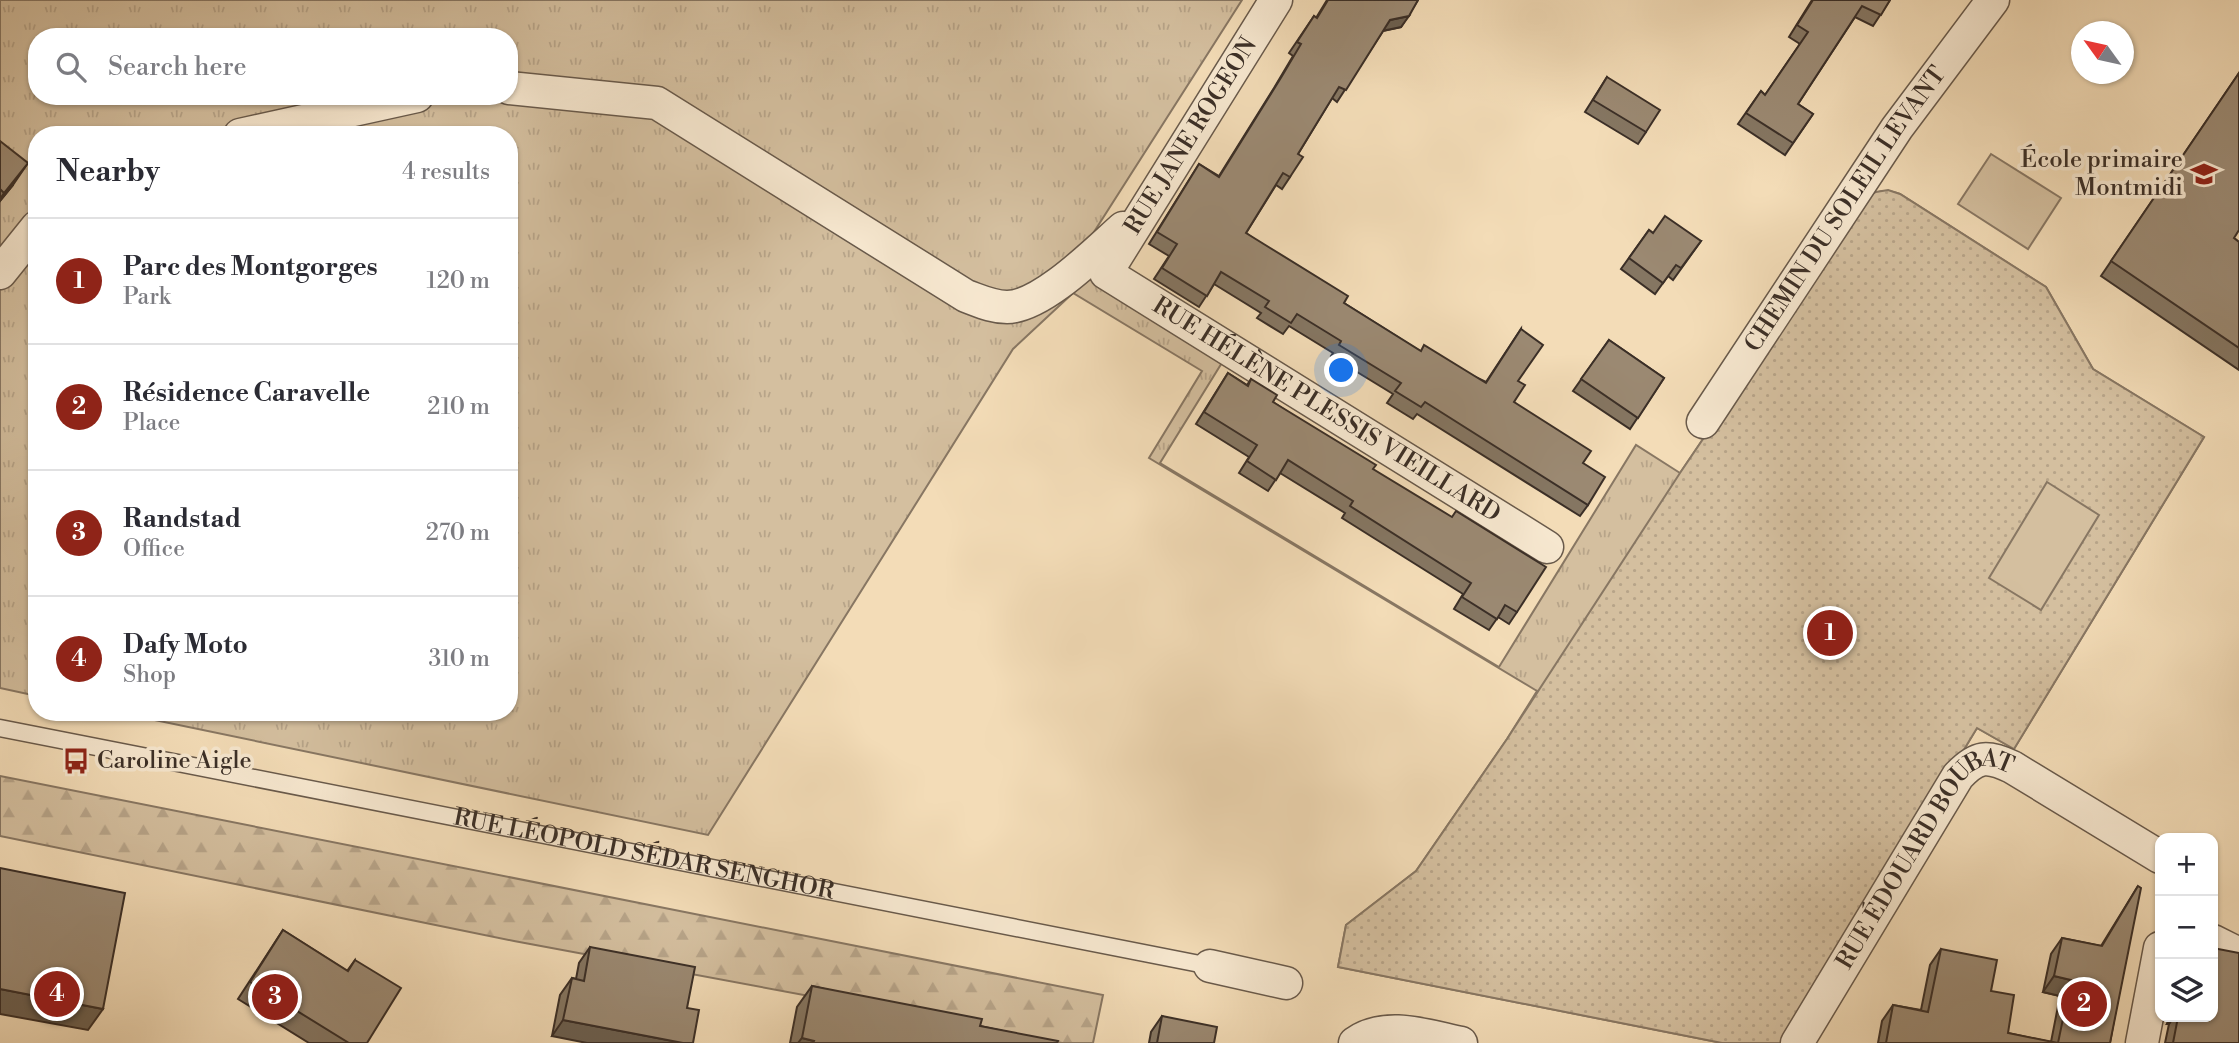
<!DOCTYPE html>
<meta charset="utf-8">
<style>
body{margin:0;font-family:"Libre Bodoni",serif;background:#f2f2f3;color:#2b2b33}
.controls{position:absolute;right:21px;bottom:21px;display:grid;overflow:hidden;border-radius:14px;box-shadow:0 2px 5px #0004}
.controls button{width:63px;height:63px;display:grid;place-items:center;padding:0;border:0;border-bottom:2px solid #e1e1e2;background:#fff;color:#2b2b33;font:35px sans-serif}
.compass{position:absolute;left:2071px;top:21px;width:63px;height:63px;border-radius:50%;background:#fff;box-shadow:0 2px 5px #0004;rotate:303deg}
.you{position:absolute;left:1342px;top:371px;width:24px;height:24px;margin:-18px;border:5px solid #fff;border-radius:50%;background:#1a73e8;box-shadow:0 0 0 10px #1a73e833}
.badge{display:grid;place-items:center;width:46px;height:46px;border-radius:50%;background:#8f2418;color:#fff;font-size:23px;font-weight:700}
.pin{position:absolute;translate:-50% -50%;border:4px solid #fff;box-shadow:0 2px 7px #0006}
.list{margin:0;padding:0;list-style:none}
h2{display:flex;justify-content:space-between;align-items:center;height:91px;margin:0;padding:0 28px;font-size:30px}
h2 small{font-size:23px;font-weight:400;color:#7c7c81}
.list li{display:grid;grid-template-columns:46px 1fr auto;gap:21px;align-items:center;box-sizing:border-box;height:126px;padding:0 28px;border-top:2px solid #e1e1e2}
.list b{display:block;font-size:26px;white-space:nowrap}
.list p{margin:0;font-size:23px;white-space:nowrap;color:#7c7c81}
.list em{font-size:23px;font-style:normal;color:#7c7c81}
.icon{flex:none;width:38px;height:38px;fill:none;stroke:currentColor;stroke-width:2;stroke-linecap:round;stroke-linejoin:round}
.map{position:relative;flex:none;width:2239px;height:1043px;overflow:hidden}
.search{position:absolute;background:#fff;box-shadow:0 2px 5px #0004;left:28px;top:28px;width:490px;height:77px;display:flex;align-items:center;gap:18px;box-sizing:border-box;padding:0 24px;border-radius:28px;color:#7c7c81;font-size:26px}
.panel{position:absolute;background:#fff;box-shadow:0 2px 5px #0004;left:28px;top:126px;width:490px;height:595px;border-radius:28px}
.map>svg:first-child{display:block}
</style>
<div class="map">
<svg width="2239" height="1043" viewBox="0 0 2239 1043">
<defs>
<pattern id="grass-tufts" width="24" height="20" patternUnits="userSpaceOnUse" patternTransform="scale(1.75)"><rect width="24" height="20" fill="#d4bf9f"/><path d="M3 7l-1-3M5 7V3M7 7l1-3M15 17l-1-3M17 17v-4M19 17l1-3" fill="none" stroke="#b7a489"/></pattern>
<pattern id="forest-firs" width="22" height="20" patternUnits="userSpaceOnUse" patternTransform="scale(1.75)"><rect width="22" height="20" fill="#d4bf9f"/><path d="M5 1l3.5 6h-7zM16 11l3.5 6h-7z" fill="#b7a489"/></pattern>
<pattern id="park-dots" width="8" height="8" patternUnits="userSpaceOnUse" patternTransform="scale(1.75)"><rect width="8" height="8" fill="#d4bf9f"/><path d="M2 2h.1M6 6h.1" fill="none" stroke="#b7a489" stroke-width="1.8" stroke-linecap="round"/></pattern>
</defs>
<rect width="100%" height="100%" fill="#f3dcb7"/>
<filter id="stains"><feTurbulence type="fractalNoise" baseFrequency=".00286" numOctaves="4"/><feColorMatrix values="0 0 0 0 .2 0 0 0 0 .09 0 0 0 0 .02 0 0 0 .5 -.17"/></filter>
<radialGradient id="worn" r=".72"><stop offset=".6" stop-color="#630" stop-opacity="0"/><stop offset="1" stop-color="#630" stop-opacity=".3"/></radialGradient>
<!-- grass -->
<path fill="url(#grass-tufts)" stroke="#887763" stroke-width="2" fill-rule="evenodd" d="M0,0H1242L1071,268L1223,361L1160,463L1499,667L1636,445L1680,473L1867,197C1879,190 1887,189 1900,194L2046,287L2093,369L2204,437L2014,749L1977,728L1786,1043H1722L1338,967L1346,925L1416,871L1507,739L1537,691L1149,458L1202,371L1073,293L1013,349L708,835L116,712H509V135H37V696L0,688ZM37,37H509V96H37Z"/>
<!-- forest -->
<polygon fill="url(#forest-firs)" stroke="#887763" stroke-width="2" points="0,776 1103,995 1093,1043 1062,1043 514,941 0,836"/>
<!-- park -->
<polygon fill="url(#park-dots)" stroke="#887763" stroke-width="2" points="1888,190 1900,194 2046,287 2093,369 2204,437 2014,749 1977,728 1786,1043 1722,1043 1338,967 1346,925 1416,871 1507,739 1680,473 1867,197 1876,192"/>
<!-- pitch -->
<g fill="#d4bf9f" stroke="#887763" stroke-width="2">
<polygon points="1991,154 2061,198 2028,249 1958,204"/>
<polygon points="2047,482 2099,515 2041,610 1989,578"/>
</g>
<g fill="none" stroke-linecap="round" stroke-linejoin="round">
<!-- service casing -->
<g stroke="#695a4b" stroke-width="19">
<g id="service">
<path id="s1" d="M0,728L1210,966"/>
</g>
</g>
<!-- minor casing -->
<g stroke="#695a4b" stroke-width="35">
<g id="minor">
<path id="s2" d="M1276,0L1106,273L1547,547"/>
<path d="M509,88L657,103L966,296C980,301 992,307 1007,307C1042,307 1097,251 1123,228"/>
<polyline points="240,135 417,96"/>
<polyline points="0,273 37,227"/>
<path id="s3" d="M1703,422L1897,128L1993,0"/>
<polyline points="2213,941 2239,954"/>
<polyline points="1210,966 1286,983"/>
<path d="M1355,1043C1386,1021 1427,1036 1461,1043"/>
<path id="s4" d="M1797,1043L1958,776C1977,756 1987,755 2012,767L2160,857"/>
<polyline points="2142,1043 2160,948"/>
</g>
</g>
<!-- service -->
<use href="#service" stroke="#f7e8d0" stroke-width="16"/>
<!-- minor -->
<use href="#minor" stroke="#f7e8d0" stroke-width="32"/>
</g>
<!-- wall -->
<g fill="#857662" stroke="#3b2f27" stroke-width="2">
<polygon points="1327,0 1418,0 1401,27 1383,31 1337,102 1332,98 1298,154 1290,177 1282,189 1276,185 1246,233 1344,303 1420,351 1486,382 1521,329 1518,381 1514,402 1583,463 1588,505 1580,516 1417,414 1413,419 1387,403 1393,394 1331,356 1333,353 1289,326 1283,334 1257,318 1261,313 1214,284 1199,307 1154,279 1169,256 1149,244 1199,164 1219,176 1274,88 1293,56 1289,53 1314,16 1316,18"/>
<polygon points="1812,0 1890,0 1873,26 1855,17 1798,104 1813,114 1785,155 1738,124 1761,91 1765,95 1800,44 1789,37"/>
<polygon points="2239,73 2234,238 2239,242 2239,370 2101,276"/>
<polygon points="1607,77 1646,132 1638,144 1585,112"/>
<polygon points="0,141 13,185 0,201"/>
<polygon points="1649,230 1653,233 1701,241 1673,280 1668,276 1655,294 1621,269"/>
<polygon points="1609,340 1664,378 1630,429 1573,391"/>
<polygon points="1228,373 1247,385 1251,379 1273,402 1373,469 1517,612 1509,624 1498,617 1489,630 1454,609 1463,594 1342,518 1345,513 1280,473 1268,491 1239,473 1249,457 1196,424"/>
<polygon points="2138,886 2110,1043 1878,1043 1882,1021 1893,1005 1921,1010 1930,965 1941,949 1991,991 2008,1033 2051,1042 2060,996 2043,992 2051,954 2062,938 2101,946"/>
<polygon points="283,930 347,971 355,960 367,1043 309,1043 238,999"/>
<polygon points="590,947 687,1008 552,1036 560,995 572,978 576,979 579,963"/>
<polygon points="812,986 980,1026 1057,1043 790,1043 797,1007"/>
<polygon points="1162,1016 1214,1043 1149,1043 1151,1032"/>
<polygon points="2169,1017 2213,1017 2239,1043 2165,1043 2169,1024 2167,1024"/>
</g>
<!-- shaded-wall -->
<g fill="#6c6050" stroke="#3b2f27" stroke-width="2">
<polygon points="1409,16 1401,27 1382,31 1390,20"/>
<polygon points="28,163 13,185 0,201 0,199 4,193"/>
<polygon points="2054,976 2071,980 2060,996 2043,992"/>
<polygon points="0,989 103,1009 88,1030 0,1014"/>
<polygon points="2172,1017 2174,1017 2169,1024 2167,1024"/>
<polygon points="563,1020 683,1043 587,1043 552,1036"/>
<polygon points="802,1038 814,1041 812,1043 798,1043"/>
</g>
<!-- building -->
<g fill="#9b8972" stroke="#3b2f27" stroke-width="2">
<polygon points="1328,0 1418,0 1409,16 1390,20 1346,90 1339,87 1298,154 1303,157 1290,177 1283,173 1246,233 1348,296 1344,303 1421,351 1424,345 1486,383 1521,329 1543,345 1518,381 1525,385 1514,402 1591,451 1583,463 1605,477 1588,505 1425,402 1421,407 1395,391 1401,383 1339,345 1341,341 1297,314 1291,323 1265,307 1269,301 1221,272 1207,296 1162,268 1177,244 1157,232 1199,164 1219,177 1282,76 1301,44 1297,42 1314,16 1317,18"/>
<polygon points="1813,0 1890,0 1881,15 1862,6 1798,104 1813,114 1793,143 1746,113 1761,91 1765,95 1808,32 1797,25"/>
<polygon points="2239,73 2239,230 2234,238 2239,242 2239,348 2111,261"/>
<polygon points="1607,77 1660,110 1646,132 1593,100"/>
<polygon points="0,141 28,163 4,193 0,189"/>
<polygon points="1665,216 1701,241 1681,268 1676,265 1663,283 1629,258 1649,230 1653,233"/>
<polygon points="1609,340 1664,378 1638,418 1581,379"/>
<polygon points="1228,373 1248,386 1251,379 1277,395 1273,402 1376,465 1373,469 1452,517 1456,511 1546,567 1517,612 1505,605 1497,619 1462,597 1471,583 1350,506 1353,501 1288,460 1276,480 1247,461 1257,445 1204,412"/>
<polygon points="0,868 125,893 103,1009 0,989"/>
<polygon points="2138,886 2141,888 2110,1043 2058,1043 2071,980 2054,976 2062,938 2102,946"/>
<polygon points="283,930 348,971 355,960 401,988 367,1043 349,1043 250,982"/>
<polygon points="590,947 695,967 687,1008 699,1010 693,1043 683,1043 563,1020 572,978 584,981"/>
<polygon points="2213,948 2239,953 2239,1043 2173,1043 2178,1017 2213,1017"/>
<polygon points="1941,949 1997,960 1991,991 2014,995 2008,1033 2058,1043 1886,1043 1893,1005 1928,1012"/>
<polygon points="812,986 982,1019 980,1026 1058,1041 1057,1043 813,1043 814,1041 802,1038"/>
<polygon points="1162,1016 1217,1027 1214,1043 1157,1043"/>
</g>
<!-- icons -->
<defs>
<g id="school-bare" transform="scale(2.1)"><path d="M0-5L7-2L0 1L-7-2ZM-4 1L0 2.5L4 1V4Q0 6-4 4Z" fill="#8f2418" stroke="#f7e8d0" stroke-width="2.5" paint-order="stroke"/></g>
<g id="bus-bare" transform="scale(2.1)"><path d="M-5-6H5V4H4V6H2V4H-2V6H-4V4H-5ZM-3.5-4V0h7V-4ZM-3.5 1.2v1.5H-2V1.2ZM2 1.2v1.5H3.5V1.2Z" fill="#8f2418" stroke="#f7e8d0" stroke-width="2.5" paint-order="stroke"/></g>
</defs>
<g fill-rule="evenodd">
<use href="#school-bare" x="2204" y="174"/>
<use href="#bus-bare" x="76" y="761"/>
</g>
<g text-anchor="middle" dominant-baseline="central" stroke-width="7" stroke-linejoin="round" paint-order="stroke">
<!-- street labels -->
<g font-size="24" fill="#3b2f27" stroke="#f7e8d0">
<text transform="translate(1191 136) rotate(-58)">RUE JANE ROGEON</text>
<text stroke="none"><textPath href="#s3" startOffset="256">CHEMIN DU SOLEIL LEVANT</textPath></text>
<text stroke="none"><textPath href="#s2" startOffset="581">RUE HÉLÈNE PLESSIS VIEILLARD</textPath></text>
<text stroke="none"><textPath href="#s1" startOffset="656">RUE LÉOPOLD SÉDAR SENGHOR</textPath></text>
<text stroke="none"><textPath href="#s4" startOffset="231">RUE ÉDOUARD BOUBAT</textPath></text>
</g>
<!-- poi labels -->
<g font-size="24" fill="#3b2f27" stroke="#f7e8d0" text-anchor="end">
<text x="2183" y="160">École primaire<tspan x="2183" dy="28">Montmidi</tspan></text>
<text x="97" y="761" text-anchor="start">Caroline Aigle</text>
</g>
</g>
<rect width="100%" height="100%" filter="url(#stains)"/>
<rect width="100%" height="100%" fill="url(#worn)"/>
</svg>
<div class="controls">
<button>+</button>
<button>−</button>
<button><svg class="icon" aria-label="layers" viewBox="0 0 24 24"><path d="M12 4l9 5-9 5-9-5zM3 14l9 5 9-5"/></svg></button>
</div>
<svg class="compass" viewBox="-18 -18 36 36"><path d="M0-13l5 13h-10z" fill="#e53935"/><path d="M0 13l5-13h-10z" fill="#7c7c81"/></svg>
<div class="you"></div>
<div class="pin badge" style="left:1830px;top:633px">1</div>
<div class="pin badge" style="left:2084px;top:1004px">2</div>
<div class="pin badge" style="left:275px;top:997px">3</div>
<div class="pin badge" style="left:57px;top:994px">4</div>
<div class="search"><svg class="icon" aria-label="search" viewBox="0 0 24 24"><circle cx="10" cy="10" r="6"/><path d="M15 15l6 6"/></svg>Search here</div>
<section class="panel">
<h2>Nearby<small>4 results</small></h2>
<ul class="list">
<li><span class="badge">1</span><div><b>Parc des Montgorges</b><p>Park</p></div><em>120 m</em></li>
<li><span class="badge">2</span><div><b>Résidence Caravelle</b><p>Place</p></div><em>210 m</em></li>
<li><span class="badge">3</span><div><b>Randstad</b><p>Office</p></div><em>270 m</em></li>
<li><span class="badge">4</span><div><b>Dafy Moto</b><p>Shop</p></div><em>310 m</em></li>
</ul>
</section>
</div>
